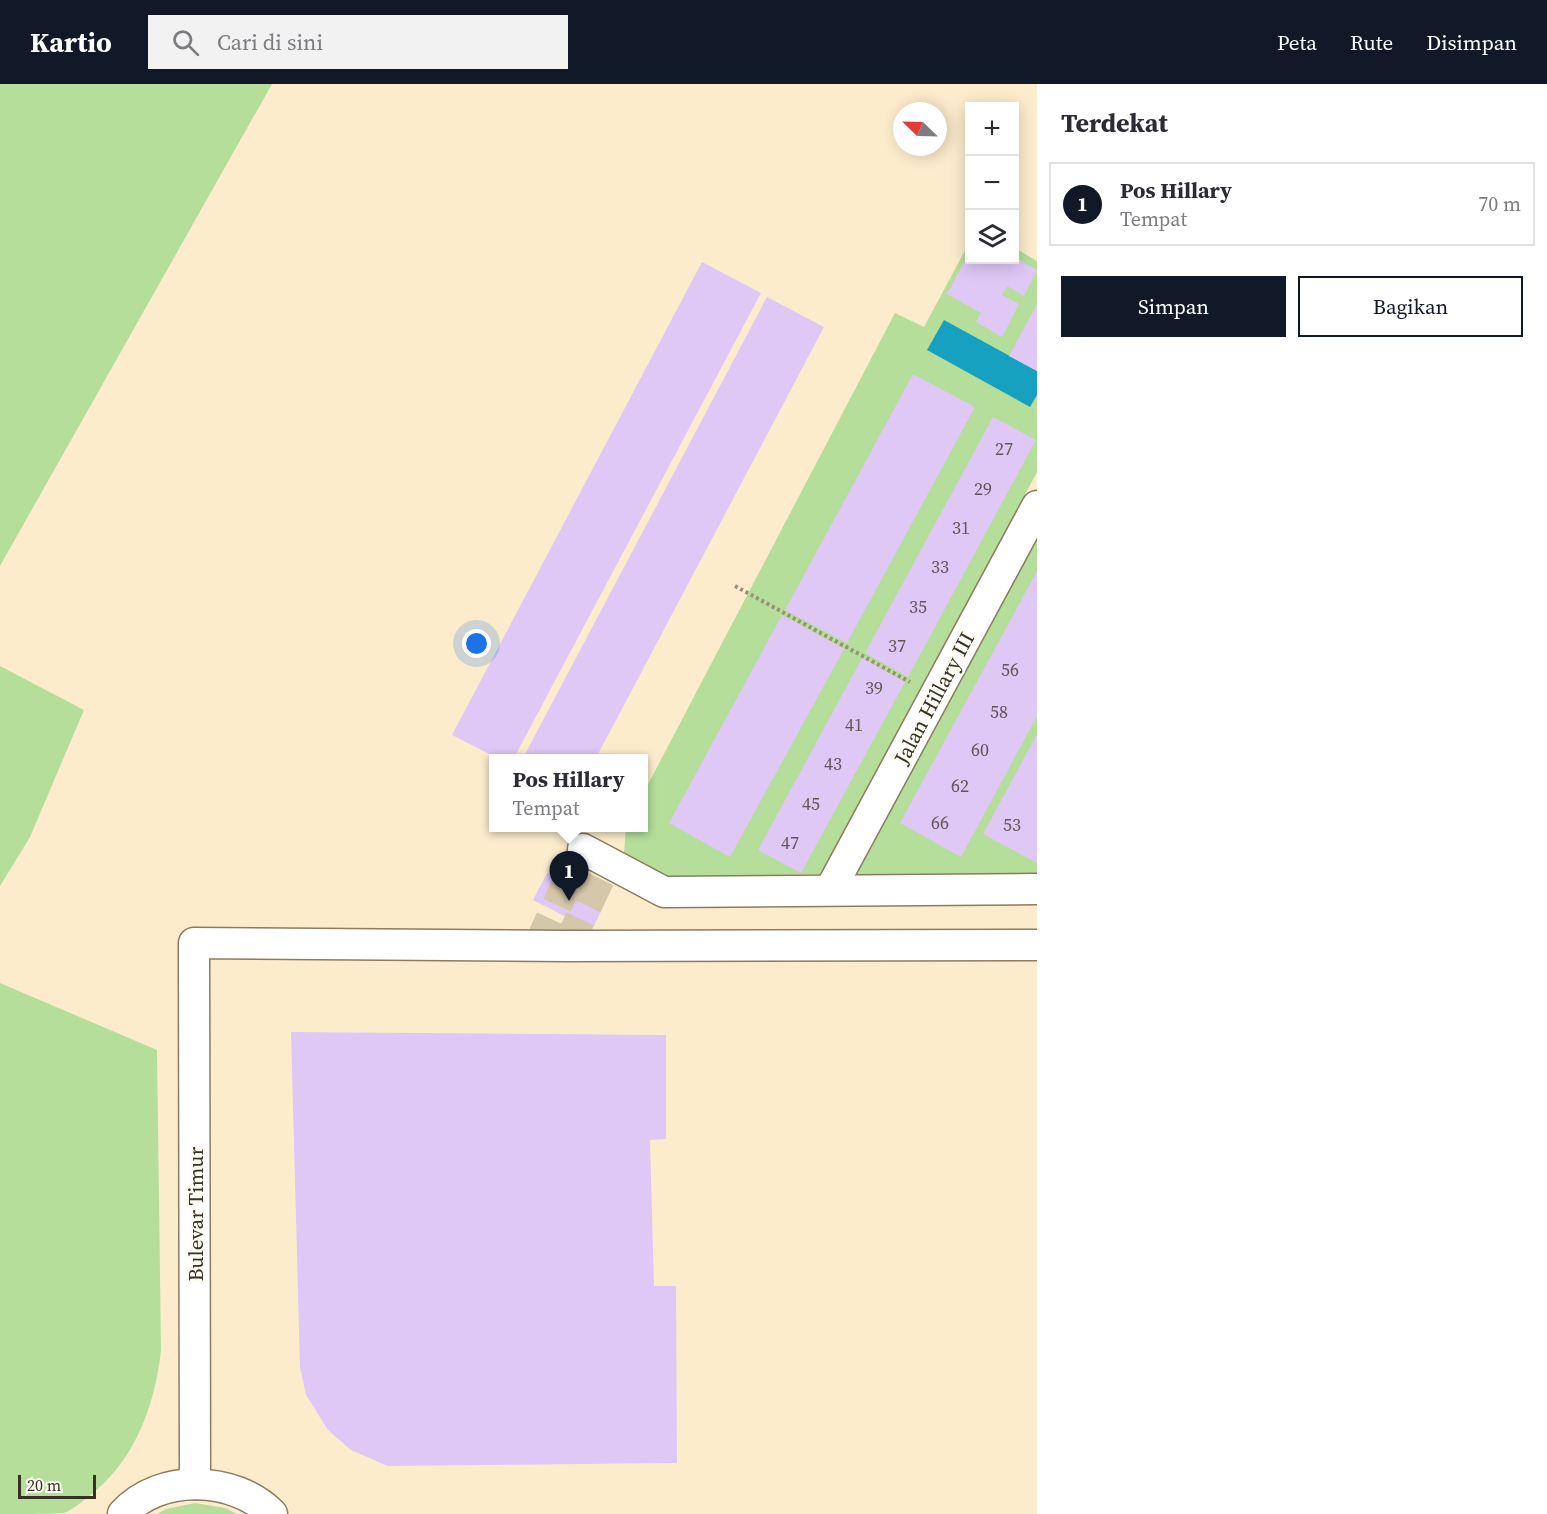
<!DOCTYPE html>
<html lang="id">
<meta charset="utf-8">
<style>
body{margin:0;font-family:"Source Serif 4",serif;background:#f2f2f3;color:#2b2b33}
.controls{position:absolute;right:18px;top:18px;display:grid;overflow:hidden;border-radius:0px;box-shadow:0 3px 15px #0003}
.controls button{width:54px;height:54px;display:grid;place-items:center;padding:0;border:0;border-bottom:2px solid #e1e1e2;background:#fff;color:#2b2b33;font:30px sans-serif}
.compass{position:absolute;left:893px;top:18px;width:54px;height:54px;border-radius:50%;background:#fff;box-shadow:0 3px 15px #0003;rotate:293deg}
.scale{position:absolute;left:18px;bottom:15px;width:78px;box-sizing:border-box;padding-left:6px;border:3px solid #373124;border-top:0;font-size:16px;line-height:21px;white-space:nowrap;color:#373124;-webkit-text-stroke:4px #fefbf5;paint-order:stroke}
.you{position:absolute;left:477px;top:560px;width:21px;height:21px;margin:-15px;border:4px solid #fff;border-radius:50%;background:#1a73e8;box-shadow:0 0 0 9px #1a73e833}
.badge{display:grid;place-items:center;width:39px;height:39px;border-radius:50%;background:#111827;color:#fff;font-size:20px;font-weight:700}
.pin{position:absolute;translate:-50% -50px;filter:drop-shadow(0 2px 3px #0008)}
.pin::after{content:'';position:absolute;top:32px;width:21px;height:18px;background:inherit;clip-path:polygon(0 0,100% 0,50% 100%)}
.popup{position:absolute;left:489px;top:670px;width:159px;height:78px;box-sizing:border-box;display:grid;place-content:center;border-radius:0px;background:#fff;filter:drop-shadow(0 2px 4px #0005);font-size:20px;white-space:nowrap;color:#7c7c81}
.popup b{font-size:22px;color:#2b2b33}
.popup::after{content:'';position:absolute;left:50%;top:100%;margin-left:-12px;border:12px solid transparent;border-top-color:#fff}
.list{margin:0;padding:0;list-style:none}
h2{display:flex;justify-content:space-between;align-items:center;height:78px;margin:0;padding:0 24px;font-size:26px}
h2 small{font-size:20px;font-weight:400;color:#7c7c81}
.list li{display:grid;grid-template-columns:39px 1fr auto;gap:18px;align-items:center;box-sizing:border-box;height:84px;margin:0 12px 12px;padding:0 12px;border:2px solid #e1e1e2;border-radius:0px}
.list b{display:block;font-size:22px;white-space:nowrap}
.list p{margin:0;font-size:20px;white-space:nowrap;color:#7c7c81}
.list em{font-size:20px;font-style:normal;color:#7c7c81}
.actions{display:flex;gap:12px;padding:18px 24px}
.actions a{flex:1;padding:14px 0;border:2px solid #111827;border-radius:0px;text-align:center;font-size:21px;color:#111827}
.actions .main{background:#111827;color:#fff}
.icon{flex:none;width:33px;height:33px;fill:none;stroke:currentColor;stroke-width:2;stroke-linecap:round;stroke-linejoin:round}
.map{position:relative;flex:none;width:1037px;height:1430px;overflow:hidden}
header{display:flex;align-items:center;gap:36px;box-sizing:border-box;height:84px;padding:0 30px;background:#111827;color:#fff}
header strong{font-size:28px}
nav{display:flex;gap:33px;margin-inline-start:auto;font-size:21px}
.search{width:420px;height:54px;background:#f2f2f3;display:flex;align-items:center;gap:15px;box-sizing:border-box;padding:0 21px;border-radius:0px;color:#7c7c81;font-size:22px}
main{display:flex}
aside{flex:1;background:#fff}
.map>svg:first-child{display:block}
</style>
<header>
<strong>Kartio</strong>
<div class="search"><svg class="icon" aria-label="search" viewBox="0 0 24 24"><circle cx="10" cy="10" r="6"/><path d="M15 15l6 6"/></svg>Cari di sini</div>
<nav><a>Peta</a><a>Rute</a><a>Disimpan</a></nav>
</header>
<main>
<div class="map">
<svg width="1037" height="1430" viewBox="0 0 1037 1430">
<rect width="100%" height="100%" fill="#fceccc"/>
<!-- green -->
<g fill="#b4de9a">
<polygon points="0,0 272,0 0,482"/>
<polygon points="969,159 969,176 1014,176 1015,164 1037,177 1037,388 821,790 668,793 624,769 626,744 644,744 644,708 895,229 924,243"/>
<polygon points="1037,450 1037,791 853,792"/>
<polygon points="0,582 84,626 30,753 0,802"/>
<path d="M0,899L157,966L161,1267C154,1325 134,1378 87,1414C80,1419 72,1426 64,1429C50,1430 16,1430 0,1430Z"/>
<polygon points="195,1419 225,1424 237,1430 157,1430 166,1425"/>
</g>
<!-- water -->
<polygon fill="#16a1c1" points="944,236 1037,287 1037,311 1030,323 927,266"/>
<!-- building -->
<g fill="#dfc7f6">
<polygon points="969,169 969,176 987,176 996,181 999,176 1014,173 1037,186 1024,212 1007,202 1002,211 1019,220 1002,253 976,238 981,229 947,210"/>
<polygon points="702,178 761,209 514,674 497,674 452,651"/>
<polygon points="767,213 824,243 596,674 523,674"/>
<polygon points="1037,220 1037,287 1009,272"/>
<polygon points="913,290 975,323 847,559 785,526"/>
<polygon points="993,333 1036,356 908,593 865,569"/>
<polygon points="1037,487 1037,632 961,773 900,739"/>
<polygon points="782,531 844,565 730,773 669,739"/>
<polygon points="862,574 905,598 801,789 758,766"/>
<polygon points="1037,650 1037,779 983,750"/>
<polygon points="547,789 605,819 592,846 533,816"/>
<polygon points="291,948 666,951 666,1055 650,1056 654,1202 676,1202 677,1379 388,1382 351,1366 328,1346 306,1311 300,1283"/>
</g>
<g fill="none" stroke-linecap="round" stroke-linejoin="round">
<!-- minor-tunnel -->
<g stroke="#d5c7aa" stroke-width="30" stroke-dasharray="30 15" stroke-linecap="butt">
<polyline points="538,862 583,765"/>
<polyline points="567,862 608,778"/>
</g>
<!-- minor casing -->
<g stroke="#8a7c5f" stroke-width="33">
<g id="minor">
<polyline points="583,765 664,808 1037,805"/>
<polyline points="830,806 1037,422"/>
<polyline points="195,1400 194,859 567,862 1037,861"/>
<path d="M123,1430C159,1389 235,1392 272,1430"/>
</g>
</g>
<!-- path -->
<polyline stroke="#9b8f79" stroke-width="4" stroke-dasharray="3 3" stroke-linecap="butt" points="735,502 910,598"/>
<!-- minor -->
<use href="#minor" stroke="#fff" stroke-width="30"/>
</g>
<g text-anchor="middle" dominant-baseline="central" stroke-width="5" stroke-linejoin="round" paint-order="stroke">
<!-- number labels -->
<g font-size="18" fill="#615658">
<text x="1004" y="364">27</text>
<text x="983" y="404">29</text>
<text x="961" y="443">31</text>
<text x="940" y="482">33</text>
<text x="918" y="522">35</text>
<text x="897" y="561">37</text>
<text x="1010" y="585">56</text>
<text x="874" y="603">39</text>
<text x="999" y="627">58</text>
<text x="854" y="640">41</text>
<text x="980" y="665">60</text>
<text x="833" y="679">43</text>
<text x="960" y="701">62</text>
<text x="811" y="719">45</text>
<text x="940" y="738">66</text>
<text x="1012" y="740">53</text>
<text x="790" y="758">47</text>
</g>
<!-- street labels -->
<g font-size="21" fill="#373124" stroke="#fefbf5">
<text transform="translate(934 614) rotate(-62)">Jalan Hillary III</text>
<text transform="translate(195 1130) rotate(-90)">Bulevar Timur</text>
</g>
</g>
</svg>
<div class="controls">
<button>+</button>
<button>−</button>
<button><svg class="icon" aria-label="layers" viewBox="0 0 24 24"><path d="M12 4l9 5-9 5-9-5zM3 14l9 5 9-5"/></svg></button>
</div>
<svg class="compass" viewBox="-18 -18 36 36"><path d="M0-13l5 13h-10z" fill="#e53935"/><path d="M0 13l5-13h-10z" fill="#7c7c81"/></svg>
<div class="scale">20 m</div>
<div class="you"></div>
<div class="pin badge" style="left:569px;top:817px">1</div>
<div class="popup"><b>Pos Hillary</b>Tempat</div>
</div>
<aside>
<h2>Terdekat<small></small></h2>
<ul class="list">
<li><span class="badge">1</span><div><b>Pos Hillary</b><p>Tempat</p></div><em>70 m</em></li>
</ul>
<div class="actions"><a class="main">Simpan</a><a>Bagikan</a></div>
</aside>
</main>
